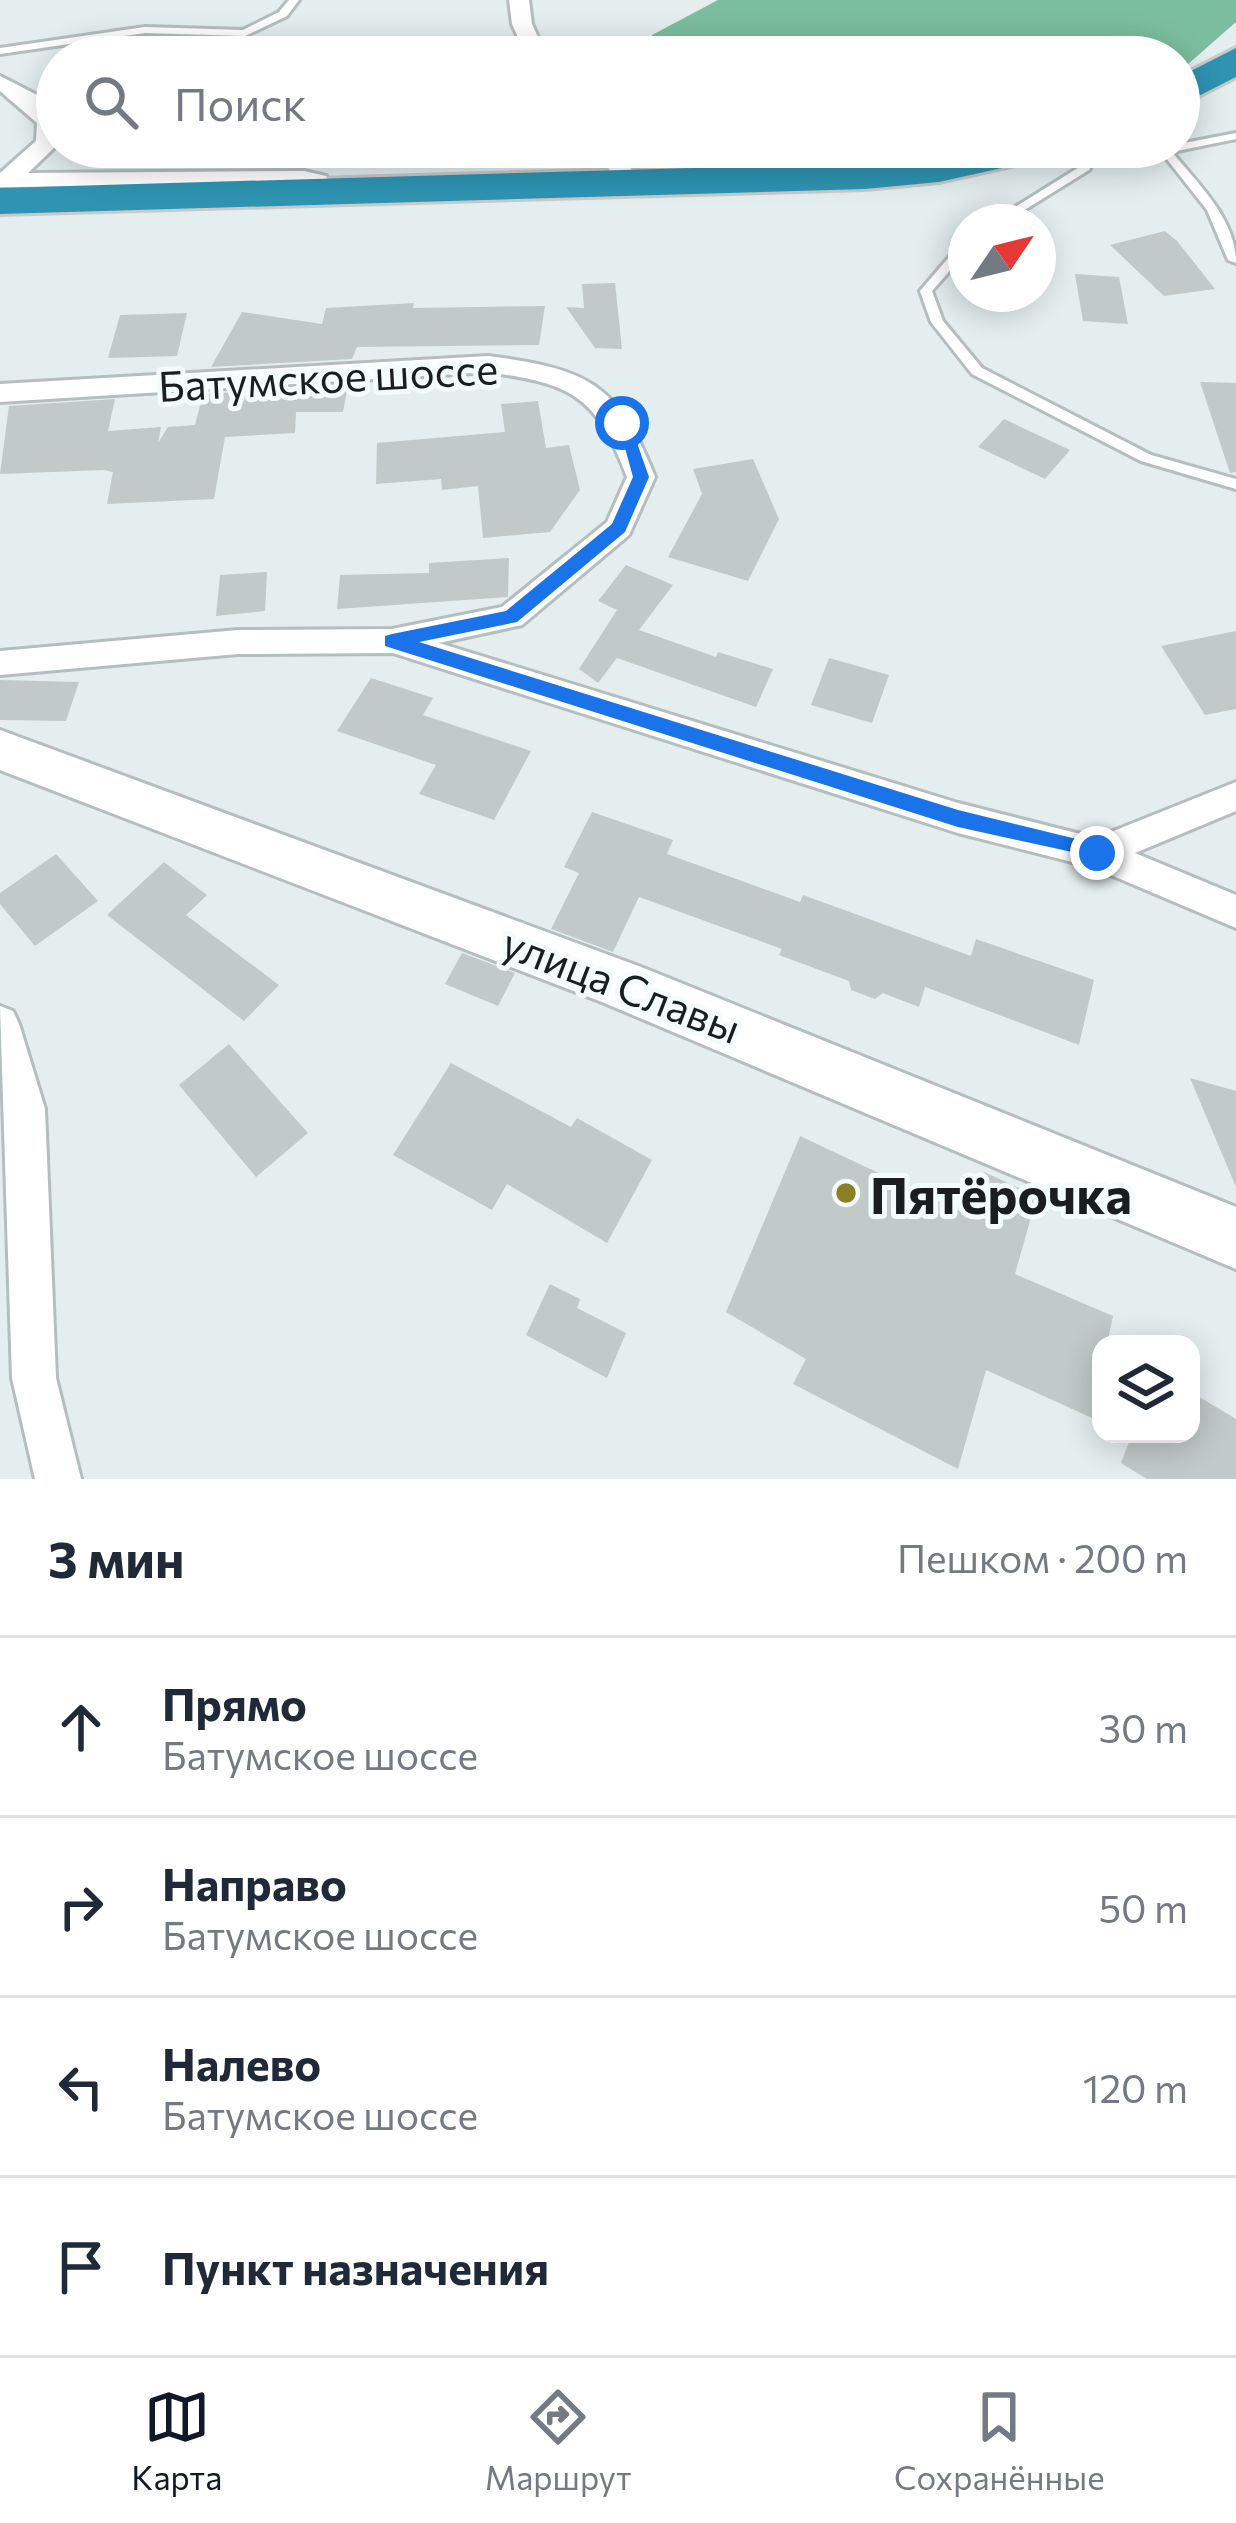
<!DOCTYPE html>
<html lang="ru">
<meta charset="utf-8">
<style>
body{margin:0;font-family:Commissioner,sans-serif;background:#f6f6f7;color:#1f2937}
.controls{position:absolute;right:36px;bottom:36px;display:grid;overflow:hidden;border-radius:24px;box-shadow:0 6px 30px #0003}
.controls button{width:108px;height:108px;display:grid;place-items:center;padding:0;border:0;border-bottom:3px solid #e0e1e3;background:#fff;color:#1f2937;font:60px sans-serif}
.compass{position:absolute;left:948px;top:204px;width:108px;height:108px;border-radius:50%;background:#fff;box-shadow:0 6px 30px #0003;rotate:55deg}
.stop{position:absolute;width:36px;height:36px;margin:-27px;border:9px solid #1a73e8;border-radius:50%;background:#fff}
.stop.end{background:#1a73e8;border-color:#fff;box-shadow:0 3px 12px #0008}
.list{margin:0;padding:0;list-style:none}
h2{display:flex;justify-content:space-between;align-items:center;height:156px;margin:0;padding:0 48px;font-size:51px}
h2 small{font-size:39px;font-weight:400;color:#747a83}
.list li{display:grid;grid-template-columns:78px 1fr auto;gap:36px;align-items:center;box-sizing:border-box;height:180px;padding:0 48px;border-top:3px solid #e0e1e3}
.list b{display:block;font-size:45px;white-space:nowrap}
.list p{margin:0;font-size:39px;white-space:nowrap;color:#747a83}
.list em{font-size:39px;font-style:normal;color:#747a83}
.icon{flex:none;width:66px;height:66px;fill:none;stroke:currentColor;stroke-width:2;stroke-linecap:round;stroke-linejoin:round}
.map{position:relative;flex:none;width:1236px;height:1479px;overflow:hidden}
.search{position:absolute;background:#fff;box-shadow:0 6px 30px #0003;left:36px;right:36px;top:36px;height:132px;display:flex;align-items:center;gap:30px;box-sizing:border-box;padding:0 42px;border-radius:66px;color:#747a83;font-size:45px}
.sheet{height:876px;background:#fff}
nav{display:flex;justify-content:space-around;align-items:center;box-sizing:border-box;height:168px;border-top:3px solid #e0e1e3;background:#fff;font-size:33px;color:#747a83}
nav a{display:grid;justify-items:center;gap:6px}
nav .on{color:#111827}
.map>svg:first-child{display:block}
</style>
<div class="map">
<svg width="1236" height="1479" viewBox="0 0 1236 1479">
<rect width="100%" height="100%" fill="#e4eeef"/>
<!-- forest -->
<g fill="#7bbe9d">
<polygon points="718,0 1236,0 1236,22 1179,72 1179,57 649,57 652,35"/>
<polygon points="737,147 989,147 954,156 796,166"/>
</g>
<!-- building -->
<g fill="#c1cac8">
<polygon points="1165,231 1177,241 1215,289 1164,296 1110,245"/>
<polygon points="1075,274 1119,277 1128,324 1083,321"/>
<polygon points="615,283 622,349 595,348 566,307 584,308 582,284"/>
<polygon points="414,303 413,308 545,306 539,345 357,347 352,359 211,367 242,312 322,324 326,308"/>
<polygon points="187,313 177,356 108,358 120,315"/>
<polygon points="1200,382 1236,383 1236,472 1230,473"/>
<polygon points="348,385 343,412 296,412 295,433 225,437 214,499 107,504 113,472 104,470 0,474 9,406 115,399 108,431 161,427 158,443 168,427 195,425 203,394"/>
<polygon points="538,401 546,448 569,445 580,490 550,532 483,538 478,486 442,490 441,479 376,484 377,443 505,432 501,404"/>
<polygon points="1004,419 1070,450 1045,479 978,447"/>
<polygon points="753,459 779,519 748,581 668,557 702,494 693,469"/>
<polygon points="509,558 508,597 337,609 340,575 429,573 429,563"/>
<polygon points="626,565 673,585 639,630 716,657 718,652 773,669 756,707 617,658 598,683 579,669 617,610 598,601"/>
<polygon points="267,572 265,611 216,616 220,575"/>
<polygon points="1236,631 1236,709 1205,715 1161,646"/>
<polygon points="829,658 889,675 872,723 811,705"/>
<polygon points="371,678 433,698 423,715 531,751 494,820 419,794 436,765 337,731"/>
<polygon points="0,680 79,682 66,721 0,720"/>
<polygon points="592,812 673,840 667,854 800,902 803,895 971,956 976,939 1094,980 1079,1045 925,987 919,1007 883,993 875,999 851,990 849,981 779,955 782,949 639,897 613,952 551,929 579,873 564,867"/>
<polygon points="56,854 98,901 35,946 0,904 0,893"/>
<polygon points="164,862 207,895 186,915 279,985 244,1021 107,915"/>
<polygon points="462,953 515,973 498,1006 445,984"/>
<polygon points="229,1044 308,1133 256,1177 179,1085"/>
<polygon points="451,1063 571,1127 577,1118 652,1160 607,1243 507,1184 492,1210 393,1155"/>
<polygon points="1190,1078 1236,1091 1236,1187"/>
<polygon points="800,1136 970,1216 984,1172 1037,1196 1015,1274 1113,1316 1107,1344 1101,1344 1092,1418 986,1370 958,1469 793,1384 806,1359 726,1312"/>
<polygon points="550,1284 580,1299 577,1308 626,1333 607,1378 526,1335"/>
<polygon points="1191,1392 1236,1419 1236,1479 1147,1479 1121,1463 1132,1434 1191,1434"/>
</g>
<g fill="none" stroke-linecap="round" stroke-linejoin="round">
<!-- lane casing -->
<g stroke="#b5bebf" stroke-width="6">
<g id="lane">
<polygon points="289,0 299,0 287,16 245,36 145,33 0,54 0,48 145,27 243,30 279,12"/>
<path d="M1236,133V139L1172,152C1198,184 1236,219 1236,263L1228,260L1207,210L1162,153L1098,154L1089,170L1005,222H991L1081,166L1091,147H1179V144Z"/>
<polygon points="966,241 966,252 932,291 943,321 982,368 1151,455 1236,479 1236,489 1141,461 972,374 931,322 920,291 962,242"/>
</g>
</g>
<!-- street casing -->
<g stroke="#b5bebf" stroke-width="6">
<g id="street">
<polygon points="509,0 529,0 532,24 547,57 527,57 512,24"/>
<polygon points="0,76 37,95 57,119 57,145 28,173 304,171 326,176 332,189 321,196 304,185 0,187 0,173 36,141 37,123 0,91"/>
<polygon points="596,147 618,147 638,181 635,186 619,186"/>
<path d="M488,356C586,369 618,382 655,477L629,535L522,625L439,643L958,803L1096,838L1236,782V811L1135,853L1236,895V928L1092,867L958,833L393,653L238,654L0,675V651L238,630L392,629L502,607L607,522L627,477C596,395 572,384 488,372L0,402V384Z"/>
<polygon points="0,1006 13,1011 19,1024 45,1109 56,1378 81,1479 35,1479 12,1378"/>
</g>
</g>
<!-- secondary casing -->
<g stroke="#b5bebf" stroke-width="6">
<polygon id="secondary" points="0,730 641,967 1236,1207 1236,1269 602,1002 0,770"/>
</g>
<!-- highway casing -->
<g stroke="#c8c9c9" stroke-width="6">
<g id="highway">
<polygon points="1236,48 1236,77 1179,106 1179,77"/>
<polygon points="981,147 1062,147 1056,156 939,182 865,189 0,214 0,188 865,163"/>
</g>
</g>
<!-- lane -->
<use href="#lane" fill="#fff" fill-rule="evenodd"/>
<!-- street -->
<use href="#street" fill="#fff" fill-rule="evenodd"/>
<!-- secondary -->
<use href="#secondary" fill="#fff" fill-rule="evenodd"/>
<!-- highway -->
<use href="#highway" fill="#2e94b2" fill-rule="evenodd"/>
</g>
<!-- route -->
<polygon fill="#1a73e8" points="617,419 630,423 649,477 625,532 517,622 419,642 958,810 1097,844 1104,846 1104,859 958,827 385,646 385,636 392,634 506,611 612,524 633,477"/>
<!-- markers -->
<circle fill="#8b8026" stroke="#f2fcfc" stroke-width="4.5" cx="846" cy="1193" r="12"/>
<g text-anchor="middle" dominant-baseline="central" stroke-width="10" stroke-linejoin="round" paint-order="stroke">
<!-- street labels -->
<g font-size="42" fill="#1a1e1e" stroke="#f2fcfc">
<text transform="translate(328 376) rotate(-3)">Батумское шоссе</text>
<text transform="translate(622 984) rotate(21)">улица Славы</text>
</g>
<!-- near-poi labels -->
<g font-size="51" font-weight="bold" fill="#1a1e1e" stroke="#f2fcfc" text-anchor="start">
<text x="870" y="1193">Пятёрочка</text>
</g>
</g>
</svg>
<div class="controls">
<button><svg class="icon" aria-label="layers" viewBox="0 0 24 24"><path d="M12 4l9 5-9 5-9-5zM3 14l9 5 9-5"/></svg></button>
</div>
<svg class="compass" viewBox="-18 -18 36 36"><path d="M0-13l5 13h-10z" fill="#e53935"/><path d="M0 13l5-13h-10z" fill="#747a83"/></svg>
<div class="stop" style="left:622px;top:423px"></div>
<div class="stop end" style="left:1097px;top:853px"></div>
<div class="search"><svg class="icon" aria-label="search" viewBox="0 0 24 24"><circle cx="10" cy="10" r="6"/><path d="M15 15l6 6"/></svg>Поиск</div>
</div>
<section class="sheet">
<h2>3 мин<small>Пешком · 200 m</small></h2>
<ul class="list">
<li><svg class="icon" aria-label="ahead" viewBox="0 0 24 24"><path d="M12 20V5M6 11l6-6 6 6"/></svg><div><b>Прямо</b><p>Батумское шоссе</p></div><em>30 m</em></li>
<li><svg class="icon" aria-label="right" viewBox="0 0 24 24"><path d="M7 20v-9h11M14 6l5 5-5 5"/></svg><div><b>Направо</b><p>Батумское шоссе</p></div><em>50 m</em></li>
<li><svg class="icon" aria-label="left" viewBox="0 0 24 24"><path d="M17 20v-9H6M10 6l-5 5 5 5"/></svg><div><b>Налево</b><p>Батумское шоссе</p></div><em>120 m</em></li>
<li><svg class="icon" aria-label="arrive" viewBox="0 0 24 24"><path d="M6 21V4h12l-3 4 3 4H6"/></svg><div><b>Пункт назначения</b></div></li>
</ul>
</section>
<nav>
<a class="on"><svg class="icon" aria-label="map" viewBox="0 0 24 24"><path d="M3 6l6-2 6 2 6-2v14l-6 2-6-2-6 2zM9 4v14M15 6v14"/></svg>Карта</a>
<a><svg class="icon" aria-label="directions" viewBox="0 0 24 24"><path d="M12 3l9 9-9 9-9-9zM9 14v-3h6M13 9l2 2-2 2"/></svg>Маршрут</a>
<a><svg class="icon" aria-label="saved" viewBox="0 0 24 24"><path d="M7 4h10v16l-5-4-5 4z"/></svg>Сохранённые</a>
</nav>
